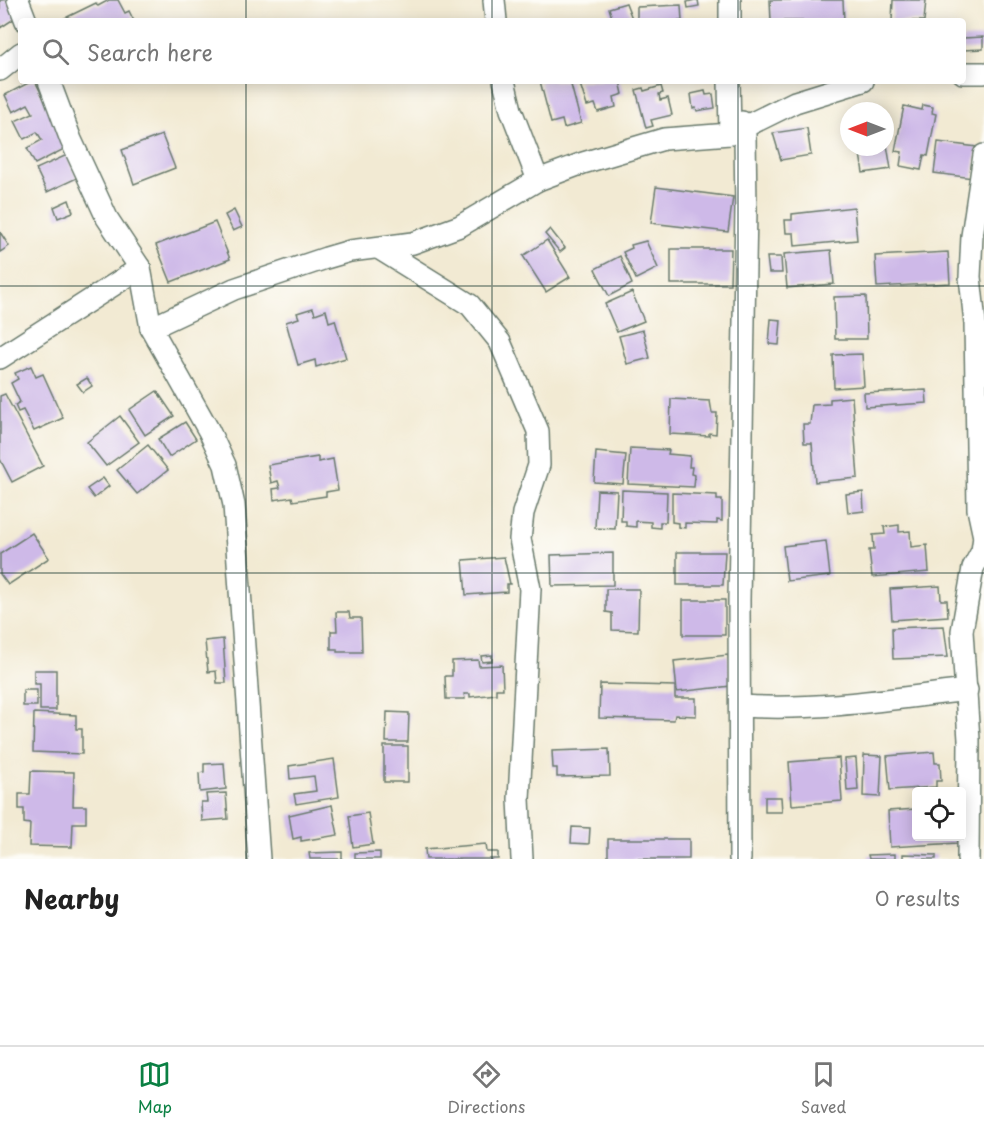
<!DOCTYPE html>
<style>
body{margin:0;font-family:"Playpen Sans",sans-serif;background:#f2f2f2;color:#222}
.controls{position:absolute;right:18px;bottom:18px;display:grid;overflow:hidden;border-radius:6px;box-shadow:0 3px 15px #0003}
.controls button{width:54px;height:54px;display:grid;place-items:center;padding:0;border:0;border-bottom:2px solid #e0e0e0;background:#fff;color:#222;font:30px sans-serif}
.compass{position:absolute;left:840px;top:102px;width:54px;height:54px;border-radius:50%;background:#fff;box-shadow:0 3px 15px #0003;rotate:270deg}
.list{margin:0;padding:0;list-style:none}
h2{display:flex;justify-content:space-between;align-items:center;height:78px;margin:0;padding:0 24px;font-size:26px}
h2 small{font-size:20px;font-weight:400;color:#767676}
.icon{flex:none;width:33px;height:33px;fill:none;stroke:currentColor;stroke-width:2;stroke-linecap:round;stroke-linejoin:round}
.map{position:relative;flex:none;width:984px;height:859px;overflow:hidden}
.search{position:absolute;background:#fff;box-shadow:0 3px 15px #0003;left:18px;right:18px;top:18px;height:66px;display:flex;align-items:center;gap:15px;box-sizing:border-box;padding:0 21px;border-radius:6px;color:#767676;font-size:22px}
.sheet{height:186px;background:#fff}
nav{display:flex;justify-content:space-around;align-items:center;box-sizing:border-box;height:84px;border-top:2px solid #e0e0e0;background:#fff;font-size:16px;color:#767676}
nav a{display:grid;justify-items:center;gap:3px}
nav .on{color:#0b8043}
.map>svg:first-child{display:block}
</style>
<div class="map">
<svg width="984" height="859" viewBox="0 0 984 859">
<rect width="100%" height="100%" fill="#fdfcf7"/>
<filter id="ink" filterUnits="userSpaceOnUse"><feTurbulence type="fractalNoise" baseFrequency=".0167" numOctaves="2"/><feDisplacementMap in="SourceGraphic" scale="12" xChannelSelector="R" yChannelSelector="G"/><feConvolveMatrix kernelMatrix="1 2 1 2 8 2 1 2 1" color-interpolation-filters="sRGB"/></filter>
<filter id="wash" filterUnits="userSpaceOnUse"><feTurbulence type="fractalNoise" baseFrequency=".008" numOctaves="4" result="noise"/><feDisplacementMap in="SourceGraphic" scale="24" xChannelSelector="R" yChannelSelector="G"/><feGaussianBlur stdDeviation="1.35" result="paint"/><feColorMatrix in="noise" values="0 0 0 0 0 0 0 0 0 0 0 0 0 0 0 0 0 1.4 0 .05"/><feComposite in="paint" operator="in"/></filter>
<g filter="url(#wash)">
<rect width="100%" height="100%" fill="#f2ead3"/>
<g id="blocks">
<!-- building -->
<g fill="#ceb9e8">
<polygon points="0,0 7,0 17,17 0,28"/>
<polygon points="109,0 118,0 125,13 129,11 134,21 59,21 96,3 98,6"/>
<polygon points="695,0 698,0 699,6 688,8 687,2"/>
<polygon points="770,0 843,0 844,21 771,21"/>
<polygon points="893,0 926,0 924,21 892,21"/>
<polygon points="626,3 633,21 613,21 609,8"/>
<polygon points="681,5 682,21 637,21 637,7"/>
<polygon points="983,37 983,49 963,50 963,38"/>
<polygon points="32,81 35,81 68,147 35,164 27,148 42,140 37,132 24,139 15,121 33,113 28,104 13,112 5,95"/>
<polygon points="540,81 570,81 581,123 564,128 562,120 551,123"/>
<polygon points="579,81 620,81 623,94 614,97 616,107 598,112 595,104 587,106"/>
<polygon points="661,86 663,93 659,94 660,100 668,98 672,115 651,120 653,126 646,128 636,90 643,88 644,91"/>
<polygon points="705,91 706,95 713,94 715,108 697,111 696,108 693,109 691,94"/>
<polygon points="923,105 933,107 932,113 936,114 928,156 924,155 921,170 900,166 902,152 895,151 904,106 922,110"/>
<polygon points="807,128 811,155 781,160 773,133"/>
<polygon points="885,133 891,169 863,173 859,147 885,147"/>
<polygon points="162,135 175,168 134,184 122,150"/>
<polygon points="938,142 977,147 973,178 934,173"/>
<polygon points="67,155 77,178 47,192 36,169"/>
<polygon points="656,187 733,197 728,232 651,223"/>
<polygon points="69,200 73,212 58,218 54,207"/>
<polygon points="854,207 857,240 795,246 794,233 786,233 785,220 792,220 792,214"/>
<polygon points="234,210 242,227 233,231 225,215"/>
<polygon points="215,222 230,259 171,282 156,245"/>
<polygon points="550,229 565,248 560,252 545,234"/>
<polygon points="0,232 9,246 0,252"/>
<polygon points="547,240 570,277 546,292 523,256"/>
<polygon points="646,241 658,268 636,279 623,252 632,248 631,245"/>
<polygon points="671,249 731,249 730,284 671,284"/>
<polygon points="831,250 834,284 787,288 784,254"/>
<polygon points="948,252 950,283 877,287 875,256"/>
<polygon points="620,256 632,284 609,296 595,269"/>
<polygon points="767,257 781,257 782,273 769,273"/>
<polygon points="632,292 644,321 617,332 605,304"/>
<polygon points="866,296 867,339 835,339 834,297"/>
<polygon points="313,308 315,314 326,310 329,322 335,320 346,358 316,367 315,360 298,365 286,322 299,318 297,313"/>
<polygon points="771,319 781,320 779,345 769,344"/>
<polygon points="643,330 650,358 627,364 619,336"/>
<polygon points="862,354 864,386 834,388 833,355"/>
<polygon points="31,366 36,377 43,374 63,418 34,431 23,410 18,412 15,405 20,402 11,383 18,379 15,373"/>
<polygon points="87,378 92,386 83,392 77,384"/>
<polygon points="926,390 927,403 865,407 864,393"/>
<polygon points="157,391 174,416 145,435 129,410"/>
<polygon points="5,394 43,466 12,482 0,459 0,396"/>
<polygon points="852,397 858,478 815,482 812,443 804,443 803,424 810,424 812,405 830,404 830,399"/>
<polygon points="671,399 710,401 712,413 717,413 716,434 709,433 709,436 670,434"/>
<polygon points="120,416 139,442 106,466 87,442"/>
<polygon points="185,422 196,439 169,457 158,439"/>
<polygon points="148,445 168,470 137,494 117,470"/>
<polygon points="630,448 669,450 668,454 690,456 689,467 692,467 691,474 695,475 694,487 628,484"/>
<polygon points="596,452 626,455 623,484 594,482"/>
<polygon points="318,457 318,462 333,459 338,490 326,492 326,496 293,501 292,497 274,500 273,489 280,488 278,481 271,483 268,465"/>
<polygon points="103,478 109,486 94,498 87,489"/>
<polygon points="597,490 617,491 615,529 595,528"/>
<polygon points="622,490 667,492 666,522 660,522 660,528 651,527 651,522 636,521 636,527 626,526 626,521 621,521"/>
<polygon points="863,492 864,511 848,513 846,494"/>
<polygon points="672,493 717,495 717,500 722,500 722,521 717,520 717,524 685,523 685,528 678,527 678,523 672,522"/>
<polygon points="899,525 899,532 910,531 911,547 927,545 929,572 872,577 869,550 874,550 873,535 885,534 884,527"/>
<polygon points="32,533 49,558 8,585 0,574 0,554"/>
<polygon points="826,541 830,576 787,581 783,546"/>
<polygon points="677,552 725,552 723,585 677,585"/>
<polygon points="613,553 613,585 552,586 551,555"/>
<polygon points="504,557 510,584 507,584 507,592 466,595 463,560"/>
<polygon points="940,586 941,600 947,600 948,616 892,620 890,589"/>
<polygon points="606,589 639,589 638,631 612,630 612,613 606,612"/>
<rect x="683" y="600" width="42" height="35"/>
<polygon points="336,612 349,612 350,618 361,618 362,652 337,652 337,649 331,649 331,631 337,631"/>
<polygon points="944,626 948,657 893,659 892,628"/>
<polygon points="223,639 226,683 217,683 216,671 208,672 205,641"/>
<polygon points="492,655 492,661 482,662 481,656"/>
<polygon points="728,655 731,686 677,692 674,661"/>
<polygon points="478,660 479,666 502,665 503,689 496,689 496,694 470,697 470,694 464,694 465,699 446,699 445,676 452,676 452,661"/>
<polygon points="34,670 56,670 56,710 40,710 40,684 34,684"/>
<polygon points="600,684 675,686 675,698 696,698 696,716 675,715 674,720 599,718"/>
<rect x="23" y="690" width="14" height="16"/>
<polygon points="387,712 409,713 408,742 386,742"/>
<polygon points="34,713 76,715 76,729 82,729 82,754 33,752"/>
<rect x="384" y="746" width="24" height="36"/>
<polygon points="609,749 610,776 557,777 557,768 553,768 552,751"/>
<polygon points="934,752 935,763 940,763 941,781 936,781 936,787 890,790 887,756"/>
<polygon points="864,755 882,756 880,797 863,796"/>
<polygon points="839,758 842,801 792,805 789,762"/>
<polygon points="856,758 858,790 847,791 845,759"/>
<polygon points="334,759 339,797 296,804 294,794 316,791 314,776 290,779 289,766"/>
<polygon points="224,763 226,789 200,792 199,773 204,772 204,764"/>
<polygon points="31,771 74,772 73,806 86,806 86,823 73,823 72,847 29,846 30,824 24,823 24,809 19,809 19,794 30,794"/>
<polygon points="226,793 228,819 202,821 201,802 207,802 206,794"/>
<polygon points="765,797 781,797 782,812 765,812"/>
<polygon points="332,805 338,835 301,841 301,837 293,839 289,815"/>
<polygon points="916,809 916,836 957,836 957,843 890,847 888,811"/>
<polygon points="368,813 373,844 353,847 349,816"/>
<polygon points="572,827 590,828 589,844 571,843"/>
<rect x="608" y="839" width="81" height="20"/>
<polygon points="486,844 487,852 498,852 498,859 426,859 425,849"/>
<polygon points="342,852 342,859 310,859 309,853"/>
<polygon points="380,852 380,859 355,859 355,853"/>
<polygon points="895,854 895,859 869,859 868,855"/>
<polygon points="903,854 936,855 936,859 903,859"/>
</g>
</g>
</g>
<g filter="url(#ink)">
<use href="#blocks" fill-opacity="0" stroke="#697a6c" stroke-width="1.5"/>
<g fill="none" stroke-linecap="round" stroke-linejoin="round">
<!-- street casing -->
<g stroke="#697a6c" stroke-width="24">
<g id="street">
<polyline points="18,0 26,21"/>
<polyline points="494,0 496,21"/>
<polyline points="730,21 730,0"/>
<polyline points="0,70 21,53"/>
<polyline points="963,73 984,73"/>
<polyline points="49,81 71,140 107,218 140,268 151,328 209,431 225,465 234,505 259,859"/>
<polyline points="504,81 511,110 538,180"/>
<polyline points="729,81 730,134"/>
<polyline points="737,127 742,122 745,135 746,209 739,600 740,859"/>
<polyline points="984,155 972,236 970,277 975,323 978,509 984,537"/>
<polyline points="380,249 470,305 500,342 538,431 539,465 523,513 520,539 530,589 519,799 522,859"/>
<polyline points="151,328 234,289 326,258 350,251 413,243 460,226 538,180 583,163 664,139 730,134 795,102 863,81"/>
<polyline points="0,358 140,268"/>
<path d="M741,706C817,711 892,699 967,690"/>
<polyline points="968,859 969,740 962,631 973,568 982,551 984,537"/>
</g>
</g>
<!-- street -->
<use href="#street" stroke="#fff" stroke-width="21"/>
</g>
</g>
<!-- grid -->
<path fill="none" stroke="#1f3d34" stroke-width="1.5" stroke-opacity="0.55" d="M246,0V21M492,0V21M738,0V21M246,81V859M492,81V859M738,81V859M0,286H984M0,573H984"/>
</svg>
<div class="controls">
<button><svg class="icon" aria-label="locate" viewBox="0 0 24 24"><circle cx="12" cy="12" r="6"/><path d="M12 2v4M12 18v4M2 12h4M18 12h4"/></svg></button>
</div>
<svg class="compass" viewBox="-18 -18 36 36"><path d="M0-13l5 13h-10z" fill="#e53935"/><path d="M0 13l5-13h-10z" fill="#767676"/></svg>
<div class="search"><svg class="icon" aria-label="search" viewBox="0 0 24 24"><circle cx="10" cy="10" r="6"/><path d="M15 15l6 6"/></svg>Search here</div>
</div>
<section class="sheet">
<h2>Nearby<small>0 results</small></h2>
<ul class="list">
</ul>
</section>
<nav>
<a class="on"><svg class="icon" aria-label="map" viewBox="0 0 24 24"><path d="M3 6l6-2 6 2 6-2v14l-6 2-6-2-6 2zM9 4v14M15 6v14"/></svg>Map</a>
<a><svg class="icon" aria-label="directions" viewBox="0 0 24 24"><path d="M12 3l9 9-9 9-9-9zM9 14v-3h6M13 9l2 2-2 2"/></svg>Directions</a>
<a><svg class="icon" aria-label="saved" viewBox="0 0 24 24"><path d="M7 4h10v16l-5-4-5 4z"/></svg>Saved</a>
</nav>
